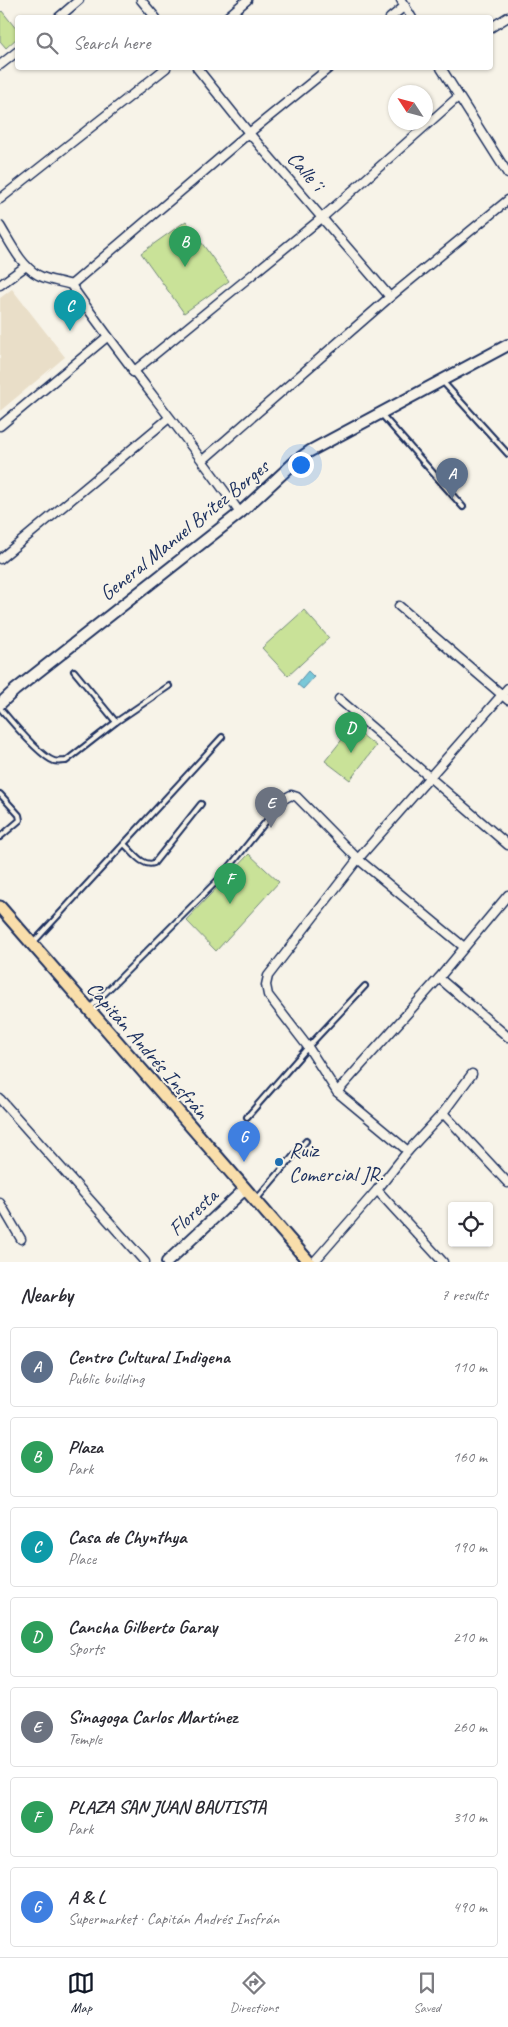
<!DOCTYPE html>
<meta charset="utf-8">
<style>
body{margin:0;font-family:Caveat,sans-serif;background:#f2f2f3;color:#2b2b33}
.controls{position:absolute;right:15px;bottom:15px;display:grid;overflow:hidden;border-radius:5px;box-shadow:0 1px 4px #0004}
.controls button{width:45px;height:45px;display:grid;place-items:center;padding:0;border:0;border-bottom:1px solid #e1e1e2;background:#fff;color:#2b2b33;font:25px sans-serif}
.compass{position:absolute;left:388px;top:85px;width:45px;height:45px;border-radius:50%;background:#fff;box-shadow:0 1px 4px #0004;rotate:306deg}
.you{position:absolute;left:300px;top:464px;width:18px;height:18px;margin:-12px;border:4px solid #fff;border-radius:50%;background:#1a73e8;box-shadow:0 0 0 8px #1a73e833}
.badge{display:grid;place-items:center;width:32px;height:32px;border-radius:50%;background:#111827;color:#fff;font-size:16px;font-weight:700}
.pin{position:absolute;translate:-50% -41px;filter:drop-shadow(0 1px 2px #0008)}
.pin::after{content:'';position:absolute;top:26px;width:18px;height:15px;background:inherit;clip-path:polygon(0 0,100% 0,50% 100%)}
.list{margin:0;padding:0;list-style:none}
h2{display:flex;justify-content:space-between;align-items:center;height:65px;margin:0;padding:0 20px;font-size:21px}
h2 small{font-size:16px;font-weight:400;color:#7c7c81}
.list li{display:grid;grid-template-columns:32px 1fr auto;gap:15px;align-items:center;box-sizing:border-box;height:80px;margin:0 10px 10px;padding:0 10px;border:1px solid #e1e1e2;border-radius:5px}
.list b{display:block;font-size:19px;white-space:nowrap}
.list p{margin:0;font-size:16px;white-space:nowrap;color:#7c7c81}
.list em{font-size:16px;font-style:normal;color:#7c7c81}
.icon{flex:none;width:28px;height:28px;fill:none;stroke:currentColor;stroke-width:2;stroke-linecap:round;stroke-linejoin:round}
.map{position:relative;flex:none;width:508px;height:1262px;overflow:hidden}
.search{position:absolute;background:#fff;box-shadow:0 1px 4px #0004;left:15px;right:15px;top:15px;height:55px;display:flex;align-items:center;gap:12px;box-sizing:border-box;padding:0 18px;border-radius:5px;color:#7c7c81;font-size:19px}
.sheet{height:695px;background:#fff}
nav{display:flex;justify-content:space-around;align-items:center;box-sizing:border-box;height:70px;border-top:1px solid #e1e1e2;background:#fff;font-size:14px;color:#7c7c81}
nav a{display:grid;justify-items:center;gap:2px}
nav .on{color:#111827}
.map>svg:first-child{display:block}
</style>
<div class="map">
<svg width="508" height="1262" viewBox="0 0 508 1262">
<rect width="100%" height="100%" fill="#f7f3e8"/>
<filter id="ink" filterUnits="userSpaceOnUse"><feTurbulence type="fractalNoise" baseFrequency=".02" numOctaves="2"/><feDisplacementMap in="SourceGraphic" scale="10" xChannelSelector="R" yChannelSelector="G"/><feConvolveMatrix kernelMatrix="1 2 1 2 8 2 1 2 1" color-interpolation-filters="sRGB"/></filter>
<g filter="url(#ink)">
<!-- built -->
<polygon fill="#e9dec8" points="12,289 65,357 0,411 0,298"/>
<!-- green -->
<g fill="#c9e298" stroke="#72887b">
<polygon points="2,11 17,30 17,38 6,48 0,41 0,13"/>
<polygon points="186,221 229,281 184,313 141,253"/>
<polygon points="304,610 329,638 288,676 262,648"/>
<polygon points="352,727 376,746 350,780 325,761"/>
<polygon points="249,854 279,882 216,951 186,920"/>
</g>
<!-- water -->
<polygon fill="#7ac8d8" stroke="#548ba7" points="308,671 314,677 303,689 297,684"/>
<g fill="none" stroke-linecap="round" stroke-linejoin="round">
<!-- lane casing -->
<g stroke="#1b2f5e" stroke-width="8">
<g id="lane">
<polyline points="443,382 508,454"/>
<polyline points="382,415 463,507"/>
<polyline points="74,671 116,722"/>
<path d="M0,708C10,720 41,757 54,761C57,762 62,761 66,761L116,722L169,686"/>
<polyline points="0,794 19,815 20,820 0,837"/>
<path d="M124,844C133,852 142,867 154,863L201,804"/>
<polyline points="33,943 222,737"/>
<polyline points="90,1008 223,875 284,799"/>
<polyline points="247,1117 308,1047 365,986"/>
<polyline points="256,1200 306,1141"/>
</g>
</g>
<!-- street casing -->
<g stroke="#1b2f5e" stroke-width="11">
<g id="street">
<polyline points="141,0 156,18"/>
<polyline points="401,0 412,18"/>
<polyline points="58,18 79,0"/>
<polyline points="226,18 247,0"/>
<polyline points="390,18 405,6"/>
<polyline points="490,28 508,17"/>
<polyline points="0,65 18,51"/>
<polyline points="197,68 249,133 390,297"/>
<polyline points="441,68 508,174"/>
<polyline points="0,199 166,68"/>
<path d="M0,226C10,242 21,266 38,275C49,281 60,281 71,285C125,363 186,435 240,513"/>
<polyline points="0,285 26,266"/>
<polyline points="71,285 249,133 329,68"/>
<polyline points="133,372 323,217 458,97"/>
<polyline points="0,426 107,337"/>
<polyline points="203,460 390,297 508,200"/>
<polyline points="0,559 169,418"/>
<polyline points="399,606 508,700"/>
<polyline points="339,699 508,845"/>
<polyline points="284,799 291,795 297,797 358,859 464,947"/>
<polyline points="439,978 508,1037"/>
<polyline points="337,1092 439,978 508,895"/>
<polyline points="0,1099 145,1262"/>
<polyline points="443,1113 508,1183"/>
<polyline points="408,1151 337,1092 308,1047 268,995 266,985 268,976 358,859 508,688"/>
<polyline points="377,1190 443,1262"/>
<polyline points="0,1203 21,1239"/>
<polyline points="314,1262 377,1190 408,1151 443,1113 472,1074"/>
</g>
</g>
<!-- secondary casing -->
<g stroke="#1b2f5e" stroke-width="14">
<g id="secondary">
<polyline points="0,704 15,690 240,513 297,460 310,451 508,345"/>
<polyline points="167,1262 244,1190"/>
</g>
</g>
<!-- primary casing -->
<g stroke="#1b2f5e" stroke-width="15">
<polyline id="primary" points="0,907 309,1262"/>
</g>
<!-- lane -->
<use href="#lane" stroke="#f7f3e8" stroke-width="4"/>
<!-- street -->
<use href="#street" stroke="#f7f3e8" stroke-width="8"/>
<!-- secondary -->
<use href="#secondary" stroke="#f7f3e8" stroke-width="10"/>
<!-- primary -->
<use href="#primary" stroke="#f9deab" stroke-width="11"/>
</g>
</g>
<!-- markers -->
<circle fill="#1f6fb2" stroke="#f7f3e8" stroke-width="2" cx="279" cy="1162" r="5"/>
<g text-anchor="middle" dominant-baseline="central" stroke-width="4" stroke-linejoin="round" paint-order="stroke">
<!-- street labels -->
<g font-size="21" fill="#1b2f5e" stroke="#f7f3e8">
<text transform="translate(306 171) rotate(49)">Calle´i</text>
<text transform="translate(184 530) rotate(-39)">General Manuel Brítez Borges</text>
<text transform="translate(148 1050) rotate(49)">Capitán Andrés Insfrán</text>
<text transform="translate(193 1212) rotate(-43)">Floresta</text>
</g>
<!-- poi labels -->
<g font-size="21" fill="#1b2f5e" stroke="#f7f3e8" text-anchor="start">
<text x="289" y="1150">Ruiz<tspan x="289" dy="24">Comercial JR.</tspan></text>
</g>
</g>
</svg>
<div class="controls">
<button><svg class="icon" aria-label="locate" viewBox="0 0 24 24"><circle cx="12" cy="12" r="6"/><path d="M12 2v4M12 18v4M2 12h4M18 12h4"/></svg></button>
</div>
<svg class="compass" viewBox="-18 -18 36 36"><path d="M0-13l5 13h-10z" fill="#e53935"/><path d="M0 13l5-13h-10z" fill="#7c7c81"/></svg>
<div class="you"></div>
<div class="pin badge" style="left:452px;top:499px;background:#5c6f8a">A</div>
<div class="pin badge" style="left:185px;top:267px;background:#2e9e5b">B</div>
<div class="pin badge" style="left:70px;top:331px;background:#0f9aa8">C</div>
<div class="pin badge" style="left:351px;top:753px;background:#2e9e5b">D</div>
<div class="pin badge" style="left:271px;top:828px;background:#6b7280">E</div>
<div class="pin badge" style="left:230px;top:904px;background:#2e9e5b">F</div>
<div class="pin badge" style="left:244px;top:1162px;background:#3f7fe0">G</div>
<div class="search"><svg class="icon" aria-label="search" viewBox="0 0 24 24"><circle cx="10" cy="10" r="6"/><path d="M15 15l6 6"/></svg>Search here</div>
</div>
<section class="sheet">
<h2>Nearby<small>7 results</small></h2>
<ul class="list">
<li><span class="badge" style="background:#5c6f8a">A</span><div><b>Centro Cultural Indigena</b><p>Public building</p></div><em>110 m</em></li>
<li><span class="badge" style="background:#2e9e5b">B</span><div><b>Plaza</b><p>Park</p></div><em>160 m</em></li>
<li><span class="badge" style="background:#0f9aa8">C</span><div><b>Casa de Chynthya</b><p>Place</p></div><em>190 m</em></li>
<li><span class="badge" style="background:#2e9e5b">D</span><div><b>Cancha Gilberto Garay</b><p>Sports</p></div><em>210 m</em></li>
<li><span class="badge" style="background:#6b7280">E</span><div><b>Sinagoga Carlos Martínez</b><p>Temple</p></div><em>260 m</em></li>
<li><span class="badge" style="background:#2e9e5b">F</span><div><b>PLAZA SAN JUAN BAUTISTA</b><p>Park</p></div><em>310 m</em></li>
<li><span class="badge" style="background:#3f7fe0">G</span><div><b>A &amp; L</b><p>Supermarket · Capitán Andrés Insfrán</p></div><em>490 m</em></li>
</ul>
</section>
<nav>
<a class="on"><svg class="icon" aria-label="map" viewBox="0 0 24 24"><path d="M3 6l6-2 6 2 6-2v14l-6 2-6-2-6 2zM9 4v14M15 6v14"/></svg>Map</a>
<a><svg class="icon" aria-label="directions" viewBox="0 0 24 24"><path d="M12 3l9 9-9 9-9-9zM9 14v-3h6M13 9l2 2-2 2"/></svg>Directions</a>
<a><svg class="icon" aria-label="saved" viewBox="0 0 24 24"><path d="M7 4h10v16l-5-4-5 4z"/></svg>Saved</a>
</nav>
